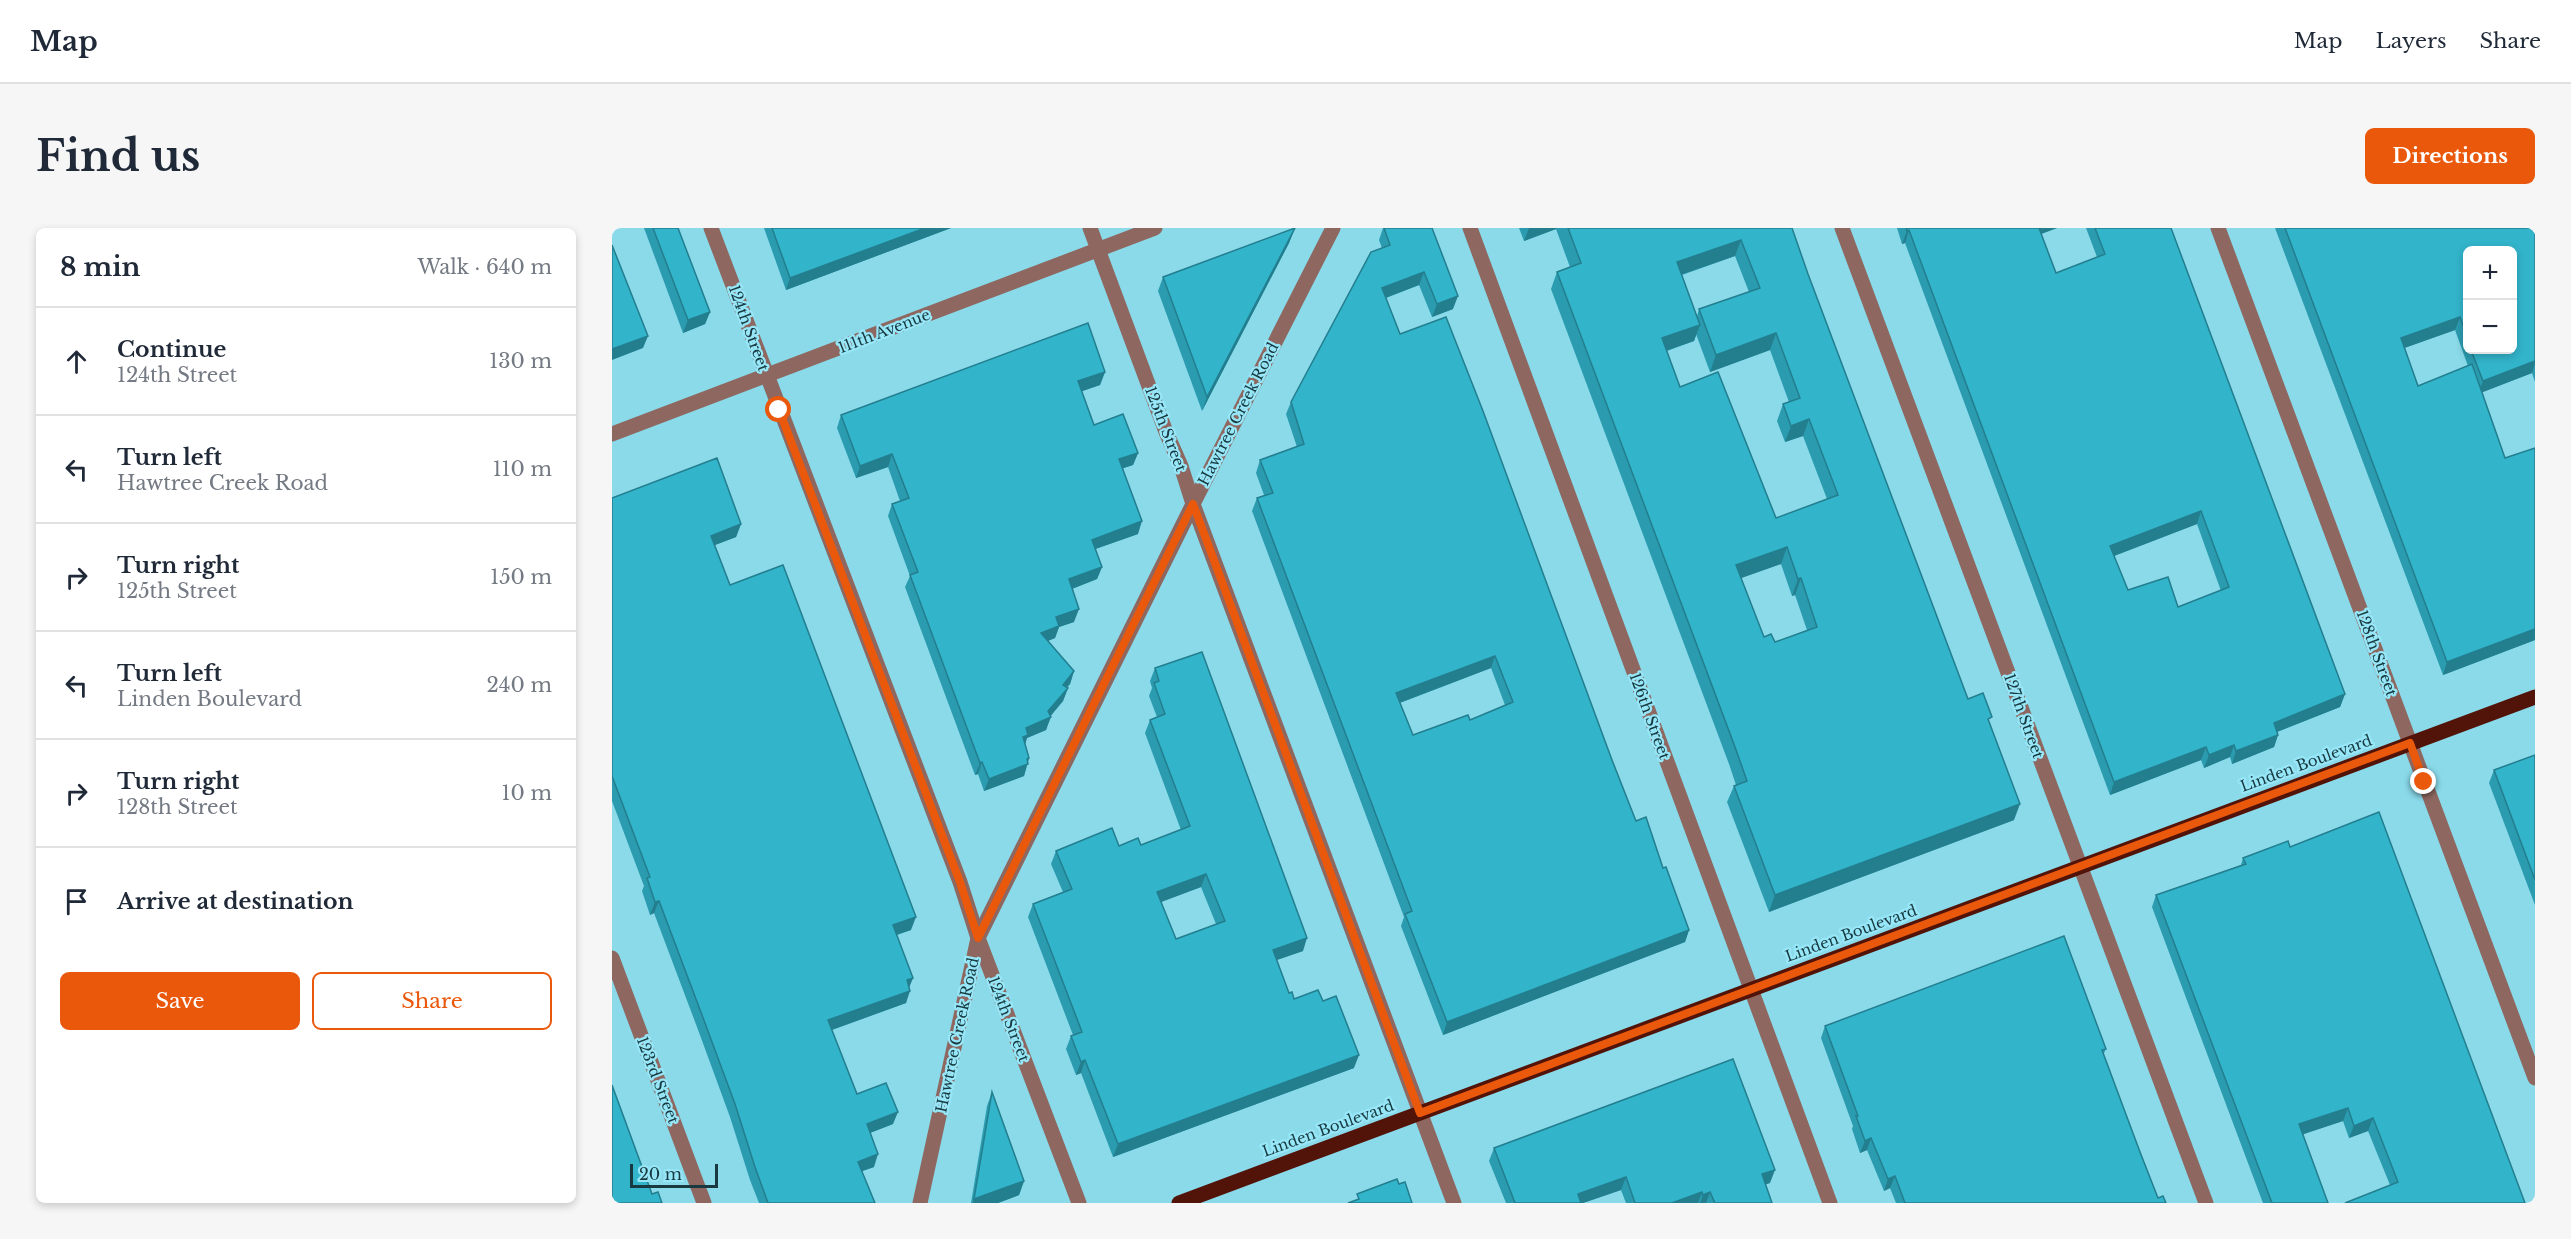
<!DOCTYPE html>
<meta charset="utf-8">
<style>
body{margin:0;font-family:"Libre Baskerville",serif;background:#f6f6f7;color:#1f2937}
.controls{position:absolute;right:18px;top:18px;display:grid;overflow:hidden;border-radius:9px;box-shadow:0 3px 9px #0003}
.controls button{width:54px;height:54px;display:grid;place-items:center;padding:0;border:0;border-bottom:2px solid #e0e1e3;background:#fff;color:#1f2937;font:30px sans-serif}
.scale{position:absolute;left:18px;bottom:15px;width:88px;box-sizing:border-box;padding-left:6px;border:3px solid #17393f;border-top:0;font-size:16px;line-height:21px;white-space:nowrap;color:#17393f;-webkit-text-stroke:4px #97e7f8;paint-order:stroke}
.stop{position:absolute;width:18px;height:18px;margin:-14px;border:4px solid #ea580c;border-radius:50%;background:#fff}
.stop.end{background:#ea580c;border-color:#fff;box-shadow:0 2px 6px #0008}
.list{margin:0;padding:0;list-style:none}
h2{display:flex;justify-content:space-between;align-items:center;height:78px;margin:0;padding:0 24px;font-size:26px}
h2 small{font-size:20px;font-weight:400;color:#747a83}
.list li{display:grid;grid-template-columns:39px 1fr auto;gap:18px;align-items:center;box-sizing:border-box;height:108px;padding:0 24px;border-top:2px solid #e0e1e3}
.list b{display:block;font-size:22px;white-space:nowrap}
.list p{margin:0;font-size:20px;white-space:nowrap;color:#747a83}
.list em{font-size:20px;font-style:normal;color:#747a83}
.actions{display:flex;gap:12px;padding:18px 24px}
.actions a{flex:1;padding:14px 0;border:2px solid #ea580c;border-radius:9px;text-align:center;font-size:21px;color:#ea580c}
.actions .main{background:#ea580c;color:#fff}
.icon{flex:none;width:33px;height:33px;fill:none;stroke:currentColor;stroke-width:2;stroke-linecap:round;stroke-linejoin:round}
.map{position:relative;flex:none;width:1923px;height:975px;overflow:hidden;border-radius:9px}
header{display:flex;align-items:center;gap:36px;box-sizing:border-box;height:84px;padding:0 30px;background:#fff;border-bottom:2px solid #e0e1e3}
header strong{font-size:28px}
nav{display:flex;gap:33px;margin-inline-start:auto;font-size:21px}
.intro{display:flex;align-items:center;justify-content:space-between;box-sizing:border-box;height:144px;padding:0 36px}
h1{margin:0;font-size:42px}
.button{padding:15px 27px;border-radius:9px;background:#ea580c;color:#fff;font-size:21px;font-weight:700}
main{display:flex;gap:36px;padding:0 36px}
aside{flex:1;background:#fff;border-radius:9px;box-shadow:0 3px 9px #0003}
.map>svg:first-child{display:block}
</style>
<header>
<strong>Map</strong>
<nav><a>Map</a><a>Layers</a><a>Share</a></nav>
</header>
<div class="intro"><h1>Find us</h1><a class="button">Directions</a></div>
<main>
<aside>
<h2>8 min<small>Walk · 640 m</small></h2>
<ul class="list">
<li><svg class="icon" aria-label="ahead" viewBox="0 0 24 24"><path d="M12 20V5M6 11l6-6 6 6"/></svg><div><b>Continue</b><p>124th Street</p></div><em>130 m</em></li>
<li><svg class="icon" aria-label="left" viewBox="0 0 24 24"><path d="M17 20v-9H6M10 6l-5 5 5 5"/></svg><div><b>Turn left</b><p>Hawtree Creek Road</p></div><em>110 m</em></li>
<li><svg class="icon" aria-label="right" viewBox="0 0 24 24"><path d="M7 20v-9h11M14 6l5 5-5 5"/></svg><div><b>Turn right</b><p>125th Street</p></div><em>150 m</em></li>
<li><svg class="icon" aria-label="left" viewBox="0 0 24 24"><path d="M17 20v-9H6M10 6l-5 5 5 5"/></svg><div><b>Turn left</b><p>Linden Boulevard</p></div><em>240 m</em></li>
<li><svg class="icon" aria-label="right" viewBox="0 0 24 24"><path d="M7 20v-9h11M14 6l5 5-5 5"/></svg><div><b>Turn right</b><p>128th Street</p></div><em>10 m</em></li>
<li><svg class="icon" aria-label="arrive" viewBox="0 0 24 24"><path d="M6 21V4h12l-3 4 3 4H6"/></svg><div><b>Arrive at destination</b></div></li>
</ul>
<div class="actions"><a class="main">Save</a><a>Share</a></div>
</aside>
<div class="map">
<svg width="1923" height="975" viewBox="0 0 1923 975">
<rect width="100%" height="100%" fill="#8adaea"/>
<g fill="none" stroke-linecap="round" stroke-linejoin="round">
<!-- minor -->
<g stroke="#8e6860" stroke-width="15">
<polyline points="99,0 348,654 366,710 467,975"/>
<polyline points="478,0 554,204 569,238 581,276 842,975"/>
<polyline points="858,0 1218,975"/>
<polyline points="1230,0 1594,975"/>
<polyline points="1606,0 1923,850"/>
<polyline points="0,206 543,0"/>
<polyline points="0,730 92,975"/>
<polyline points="308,975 366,710 581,276 721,0"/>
</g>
<!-- major -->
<polyline stroke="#521309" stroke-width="15" points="567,975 1923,469"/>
</g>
<!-- wall -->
<g fill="#2b9baf" fill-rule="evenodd">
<polygon points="32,0 66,0 98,84 93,96 71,105"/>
<polygon points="152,0 339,0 174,62"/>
<polygon points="683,0 677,15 590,183 546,63 551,49"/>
<path d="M771,0H820L841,81L820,89L807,57L774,70L788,106L1000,532L1024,593L1051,640L1077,702L1073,714L831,807L789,698L792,689L640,283L645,270L652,267L644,245L648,232L685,219L674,186L679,174L770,20L767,12ZM879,440L893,477L858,492L801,507L788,475Z"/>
<path d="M907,0H1180L1196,46L1356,471L1378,495L1402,592L1157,684L1115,574L1122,558L1124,557L1117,536L939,61L945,44L958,39L944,1L912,13ZM1123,28L1137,64L1087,81L1085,88L1070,47ZM1084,106L1098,144L1158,122L1177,174L1171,176L1165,193L1173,214L1191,208L1215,271L1164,290L1068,159L1055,123L1082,113ZM1169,336L1180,368L1183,367L1195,402L1163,414L1152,409L1129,350Z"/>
<path d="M1285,0H1445L1429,6L1444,45L1485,29L1474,0H1559L1733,466L1728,479L1665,504L1666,507L1662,519L1620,536L1618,529L1592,540L1589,532L1498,567L1293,15L1290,16ZM1585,296L1609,363L1566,379L1516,362L1502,328Z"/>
<path d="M1663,0H1923V154L1920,145L1870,164L1893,230L1923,220V412L1831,447ZM1856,22L1900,122H1856ZM1843,102L1856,138L1806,158L1792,120Z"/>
<polygon points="493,144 488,157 470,163 482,197 526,225 521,237 511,240 526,306 483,321 490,339 485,351 460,361 462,394 447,399 443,410 436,413 462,443 458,456 454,459 456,460 451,473 438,488 434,502 415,510 413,516 417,530 412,548 372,563 366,546 363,547 293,359 298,348 276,288 280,276 288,273 276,239 244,250 225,200 229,187"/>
<polygon points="0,270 129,296 124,309 103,317 118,357 299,702 285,707 301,750 297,759 294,775 220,802 245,866 281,896 258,905 262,939 250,943 263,975 147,975 138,952 118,889 85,799 42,685 38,687 30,663 32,658 0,573"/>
<path d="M543,440L691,723L665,732L677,765L682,771L711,773L742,840L501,929L469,845L464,847L454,821L459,808L461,807L416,689L421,676L451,664L439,636L444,623L529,617L569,602L533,505L538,492L545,489L537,468L540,460L538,453ZM589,659L604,696L564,711L549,674Z"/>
<polygon points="1923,527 1923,677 1877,555 1882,542"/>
<polygon points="1678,619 1913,975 1778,957 1756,903 1737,910 1731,893 1691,906 1716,975 1651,975 1540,679 1544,667 1629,637 1631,630"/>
<polygon points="1213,798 1494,821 1491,827 1546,970 1554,975 1284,975 1278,960 1272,963 1255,922 1248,925 1240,901 1241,898 1209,810"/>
<polygon points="380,864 412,953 407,967 386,975 359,975 375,878"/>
<polygon points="882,920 1158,955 1153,956 1160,975 1014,975 1009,962 971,975 894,975 877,933"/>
</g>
<!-- shaded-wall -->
<g fill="#237e8e">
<polygon points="313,0 339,0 174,62 178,50"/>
<polygon points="683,0 677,15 590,183 595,169"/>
<polygon points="917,0 945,0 944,1 912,13"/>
<polygon points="1424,0 1445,0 1421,9"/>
<polygon points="1297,2 1293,15 1290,16 1295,3"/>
<polygon points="1129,12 1123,28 1059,50 1065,34"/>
<polygon points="812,44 807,57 765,73 770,60"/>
<polygon points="846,68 841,81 820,89 825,76"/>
<polygon points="98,84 93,96 71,105 76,92"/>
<polygon points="1848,89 1843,102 1784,123 1789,110"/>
<polygon points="1088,97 1082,113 1044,126 1050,110"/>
<polygon points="1164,105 1158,122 1098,144 1104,127"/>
<polygon points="36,108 31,120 0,132 0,121"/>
<polygon points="1923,133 1923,136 1920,145 1866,166 1871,153"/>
<polygon points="493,144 488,157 462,166 466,153"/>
<polygon points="1197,191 1191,208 1173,214 1179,198"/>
<polygon points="526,225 521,237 503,243 507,231"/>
<polygon points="280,226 276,239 244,250 248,238"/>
<polygon points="1589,283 1585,296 1494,331 1498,318"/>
<polygon points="530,293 526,306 475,324 480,312"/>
<polygon points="129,296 124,309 95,320 99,308"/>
<polygon points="1175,319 1169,336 1118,354 1124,337"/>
<polygon points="490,339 485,351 452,364 457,351"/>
<polygon points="1189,350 1183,367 1180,368 1186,351"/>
<polygon points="467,381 462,394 447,399 443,410 425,417 429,405 444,389"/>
<polygon points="1923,401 1923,412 1831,447 1835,434"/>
<polygon points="883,428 879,440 779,478 784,465"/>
<polygon points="462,443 458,456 447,469 451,457"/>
<polygon points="456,460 451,473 437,490 439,489 434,502 415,510 412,520 406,522 414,500 436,483"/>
<polygon points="1733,466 1728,479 1657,507 1662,495"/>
<polygon points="1666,507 1662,519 1620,536 1624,523"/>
<polygon points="1622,517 1618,529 1592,540 1597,527"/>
<polygon points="1594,519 1589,532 1498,567 1502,554"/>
<polygon points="417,530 412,548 372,563 377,551"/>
<polygon points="370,534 366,546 363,547 368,535"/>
<polygon points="1408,576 1402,592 1157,684 1163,667"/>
<polygon points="594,646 589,659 541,677 545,664"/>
<polygon points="47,673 42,685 38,687 43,674"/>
<polygon points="304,689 299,702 277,709 281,697"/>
<polygon points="1077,702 1073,714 831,807 835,794"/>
<polygon points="695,710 691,723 656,735 661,722"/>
<polygon points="301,750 296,762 295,752"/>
<polygon points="298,763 294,775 211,805 216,792"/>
<polygon points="747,827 742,840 501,929 506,916"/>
<polygon points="473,832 469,845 464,847 469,834"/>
<polygon points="1736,880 1731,893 1683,909 1687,896"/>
<polygon points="286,884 281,896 250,908 255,896"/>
<polygon points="1761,890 1756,903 1737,910 1742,898"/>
<polygon points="1259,910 1255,922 1248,925 1253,913"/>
<polygon points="266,926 262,939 242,946 246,934"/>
<polygon points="1163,942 1158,955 1145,959 1150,946"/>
<polygon points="1283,948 1278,960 1272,963 1276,951"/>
<polygon points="1014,949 1009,962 971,975 962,975 966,966"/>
<polygon points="412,953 407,967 386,975 361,975 362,971"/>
<polygon points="1090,964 1086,975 1060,975"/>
<polygon points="1098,964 1094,975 1088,975 1091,967"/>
</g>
<!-- building -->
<g fill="#32b4cb" stroke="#237e8e" stroke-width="1.5" fill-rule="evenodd">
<polygon points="41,0 66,0 98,84 76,92"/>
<polygon points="160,0 313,0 178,50"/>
<polygon points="683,0 595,169 551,49"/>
<path d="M772,0H820L846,68L825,76L812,44L770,60L788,106L834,89L871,183L1000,532L1024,593L1034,589L1051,640L1054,639L1077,702L835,794L793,686L800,683L645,270L661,265L648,232L692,216L679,174L759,24L778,17ZM883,428L901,474L858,492L856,487L801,507L784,465Z"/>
<path d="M956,0H1180L1196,46L1356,471L1371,465L1380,489L1376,491L1408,576L1163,667L1122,558L1135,553L1123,519L945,44L969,35ZM1129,12L1148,60L1087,81L1104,127L1164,105L1188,170L1171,176L1179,198L1197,191L1226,267L1164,290L1106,144L1068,159L1050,110L1088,97L1065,34ZM1175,319L1186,351L1189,350L1205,399L1163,414L1159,406L1152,409L1124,337Z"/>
<path d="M1294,0H1427L1444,45L1493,26L1483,0H1559L1733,466L1662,495L1666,507L1624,523L1622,517L1597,527L1594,519L1502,554L1297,2L1295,3ZM1589,283L1617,359L1566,379L1556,349L1516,362L1498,318Z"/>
<polygon points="1673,0 1923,0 1923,133 1871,153 1859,122 1900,122 1900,22 1856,22 1856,111 1848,89 1789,110 1806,158 1860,136 1893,230 1923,220 1923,401 1835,434"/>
<polygon points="0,17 36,108 0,121"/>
<polygon points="476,95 493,144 466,153 482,197 511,186 526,225 507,231 530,293 480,312 490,339 457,351 467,381 444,389 447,398 429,405 462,443 451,457 456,460 436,483 439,489 414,500 416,507 411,509 417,530 415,531 416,536 377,551 370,534 368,535 298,347 306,344 280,276 297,270 280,226 248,238 229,187"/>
<polygon points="105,230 129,296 99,308 118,357 171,337 304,689 281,697 301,750 295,752 298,763 216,792 245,866 274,855 286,884 255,896 266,926 246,934 263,975 156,975 143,939 123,876 90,787 47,673 43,674 35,650 38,649 0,548 0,270"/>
<path d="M590,424L695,710L661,722L677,765L680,764L682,771L706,762L711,773L724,768L747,827L506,916L473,832L469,834L459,808L470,804L421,676L460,661L444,623L500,600L507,618L526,610L529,617L578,598L538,492L553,486L542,455L547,453L543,440ZM594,646L613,693L564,711L545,664Z"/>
<polygon points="1923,527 1923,652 1882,542"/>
<polygon points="1767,584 1913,975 1733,975 1786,954 1761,890 1742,898 1736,880 1687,896 1716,975 1660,975 1544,667 1634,636 1631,630 1676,613 1678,619"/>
<polygon points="1452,708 1494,821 1490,822 1528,924 1546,970 1551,968 1554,975 1293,975 1283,948 1276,951 1259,910 1253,913 1244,888 1246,888 1213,798"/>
<polygon points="1121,831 1163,942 1150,946 1160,975 1103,975 1098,964 1091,967 1090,964 1060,975 1023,975 1014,949 966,966 969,975 903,975 882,920"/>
<polygon points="0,857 40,966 46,964 50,975 0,975"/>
<polygon points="380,864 412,953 362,971"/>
<polygon points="785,951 787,956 793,954 800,975 736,975 747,971 745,966"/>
</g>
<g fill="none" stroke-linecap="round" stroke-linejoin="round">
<!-- route -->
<polyline stroke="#ea580c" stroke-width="8" points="167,182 348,654 366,710 581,276 808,885 1798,515 1812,554"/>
</g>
<g text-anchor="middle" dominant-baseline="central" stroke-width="4.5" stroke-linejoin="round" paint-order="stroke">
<!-- street labels -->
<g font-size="15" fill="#17393f" stroke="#97e7f8">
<text transform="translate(137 100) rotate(70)">124th Street</text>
<text transform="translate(272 103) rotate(-21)">111th Avenue</text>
<text transform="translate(626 186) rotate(-63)">Hawtree Creek Road</text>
<text transform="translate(554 201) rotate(69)">125th Street</text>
<text transform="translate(1765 425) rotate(70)">128th Street</text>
<text transform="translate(1038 488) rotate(70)">126th Street</text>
<text transform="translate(1412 488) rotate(70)">127th Street</text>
<text transform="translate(1694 535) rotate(-20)">Linden Boulevard</text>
<text transform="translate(1239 705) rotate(-20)">Linden Boulevard</text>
<text transform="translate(397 791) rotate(69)">124th Street</text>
<text transform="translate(345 807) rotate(-78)">Hawtree Creek Road</text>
<text transform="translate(46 852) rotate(69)">123rd Street</text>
<text transform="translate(716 900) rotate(-20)">Linden Boulevard</text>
</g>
</g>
</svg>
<div class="controls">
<button>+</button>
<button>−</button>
</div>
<div class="scale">20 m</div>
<div class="stop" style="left:167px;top:182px"></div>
<div class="stop end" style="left:1812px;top:554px"></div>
</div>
</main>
